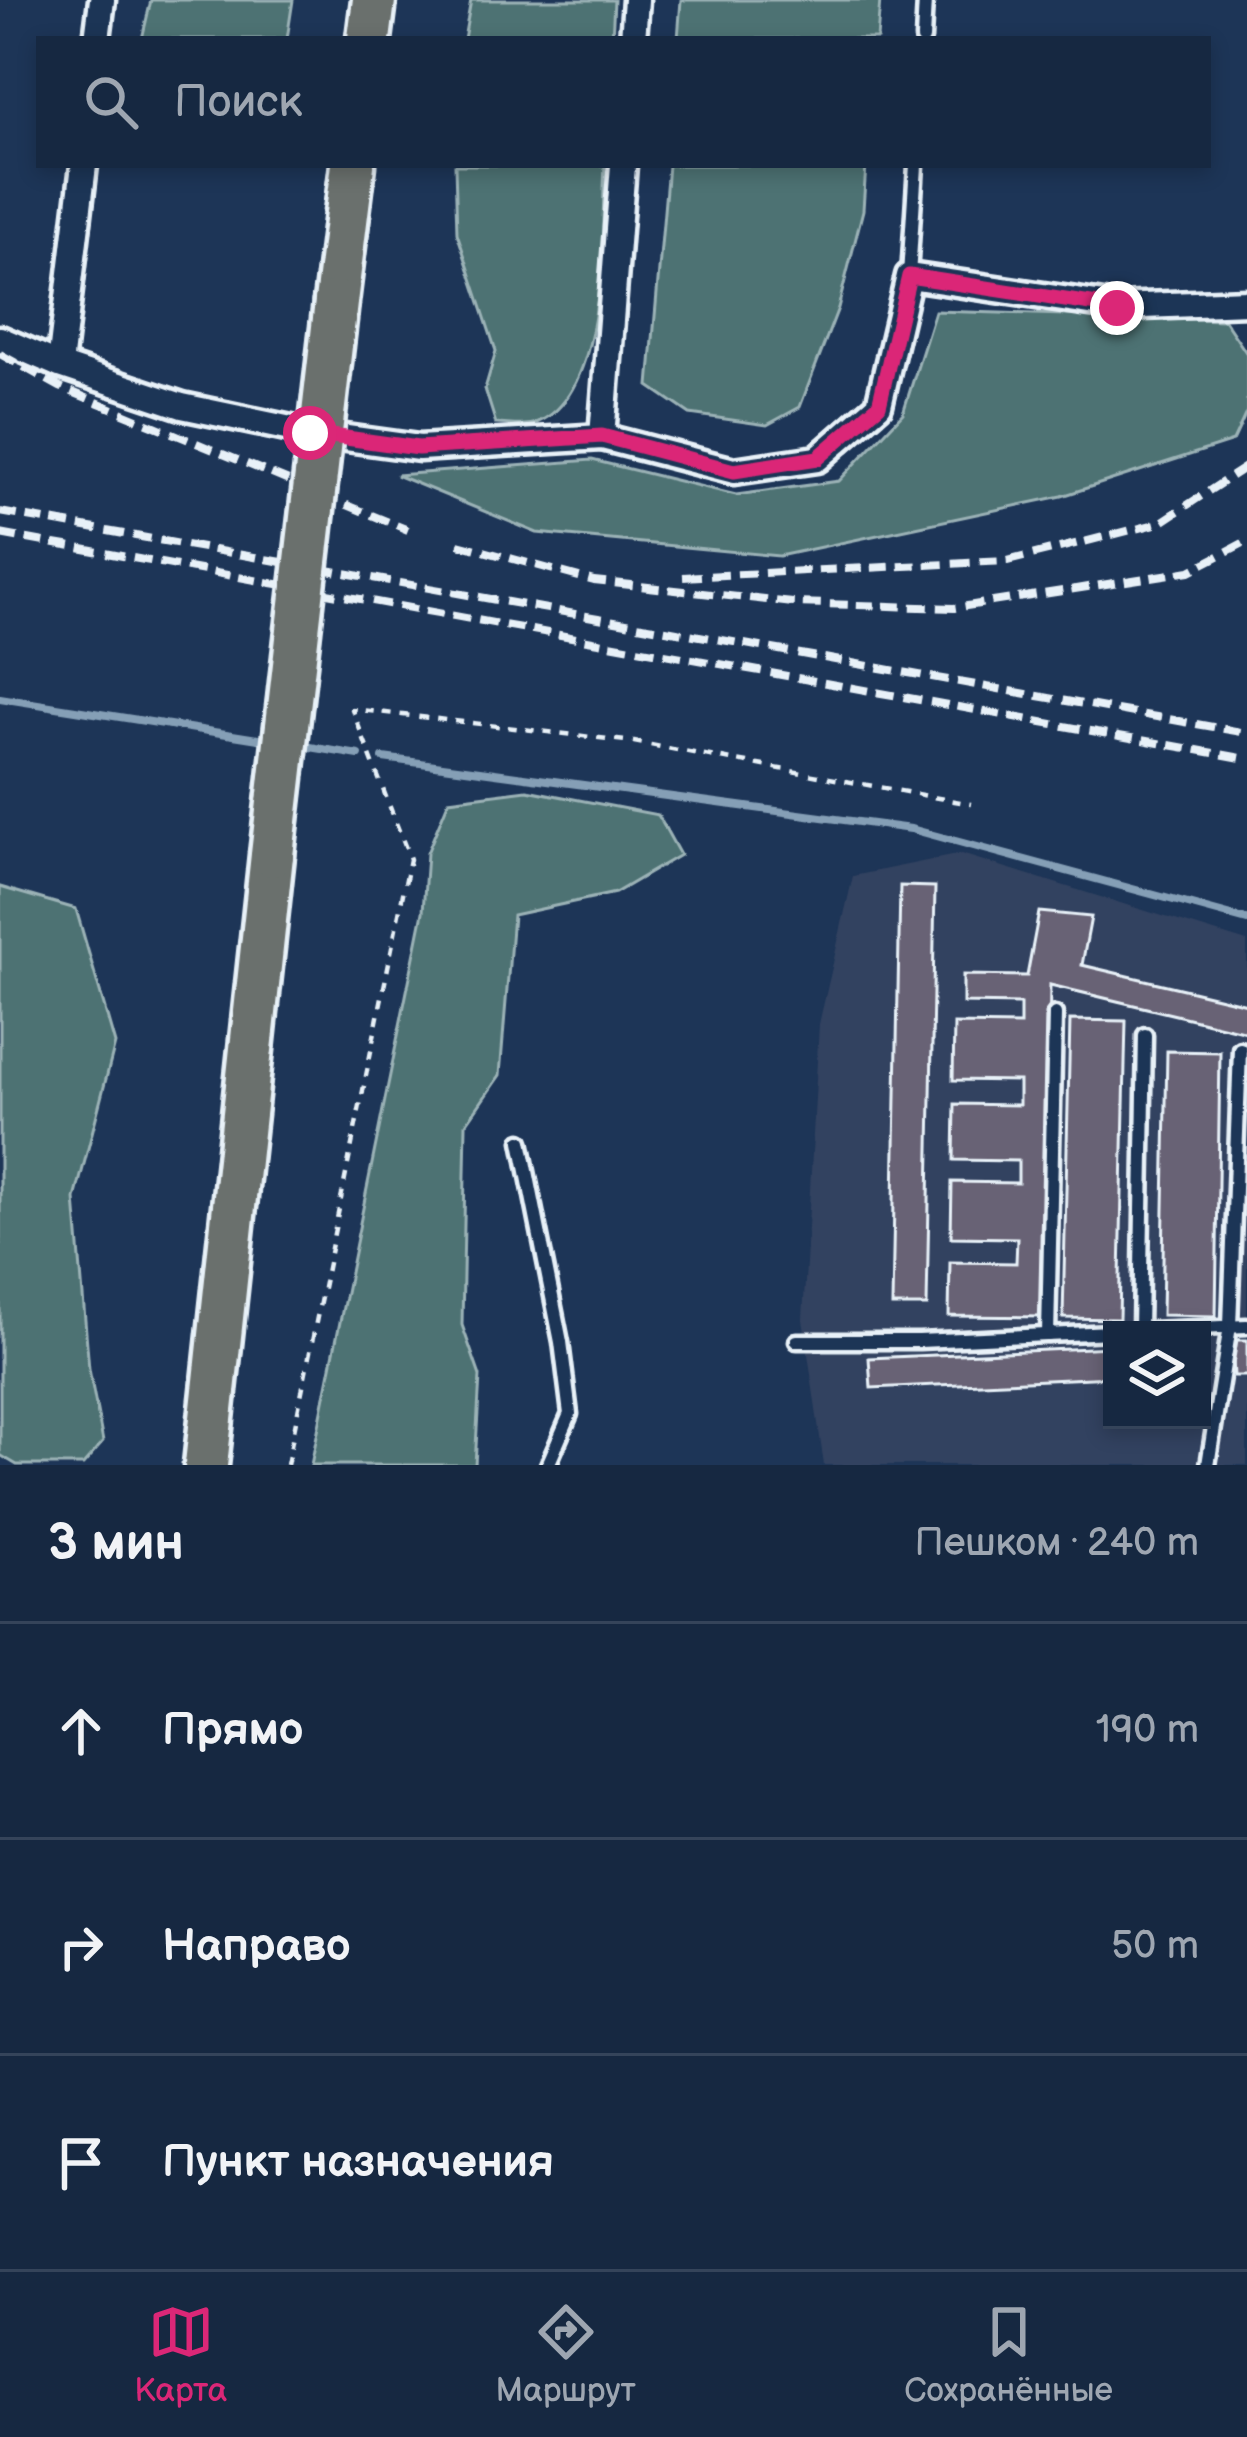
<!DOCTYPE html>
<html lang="ru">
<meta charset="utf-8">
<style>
body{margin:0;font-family:"Balsamiq Sans",sans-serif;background:#23344c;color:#f1f3f6}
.controls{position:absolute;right:36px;bottom:36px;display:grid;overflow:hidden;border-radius:0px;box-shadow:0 6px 18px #0003}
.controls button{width:108px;height:108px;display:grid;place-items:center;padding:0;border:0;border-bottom:3px solid #35445a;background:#162841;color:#f1f3f6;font:60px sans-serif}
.stop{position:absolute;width:36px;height:36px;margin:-27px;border:9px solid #db2777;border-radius:50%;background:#fff}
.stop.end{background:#db2777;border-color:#fff;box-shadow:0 3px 12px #0008}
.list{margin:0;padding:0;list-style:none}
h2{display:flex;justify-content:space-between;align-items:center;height:156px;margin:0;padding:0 48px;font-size:51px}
h2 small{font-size:39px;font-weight:400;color:#9ea6b1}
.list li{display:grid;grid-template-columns:78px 1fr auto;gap:36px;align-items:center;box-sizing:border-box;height:216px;padding:0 48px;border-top:3px solid #35445a}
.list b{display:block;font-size:45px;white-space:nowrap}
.list em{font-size:39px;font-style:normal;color:#9ea6b1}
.icon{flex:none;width:66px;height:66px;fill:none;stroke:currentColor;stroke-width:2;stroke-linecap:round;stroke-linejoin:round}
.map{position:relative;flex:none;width:1247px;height:1465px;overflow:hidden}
.search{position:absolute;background:#162841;box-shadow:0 6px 18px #0003;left:36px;right:36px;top:36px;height:132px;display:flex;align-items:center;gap:30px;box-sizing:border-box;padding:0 42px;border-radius:0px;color:#9ea6b1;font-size:45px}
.sheet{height:804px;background:#162841}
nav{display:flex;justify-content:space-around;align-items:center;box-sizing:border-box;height:168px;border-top:3px solid #35445a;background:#162841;font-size:33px;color:#9ea6b1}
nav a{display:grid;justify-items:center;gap:6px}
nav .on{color:#db2777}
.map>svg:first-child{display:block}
</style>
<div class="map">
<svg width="1247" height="1465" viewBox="0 0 1247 1465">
<rect width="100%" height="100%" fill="#1d3557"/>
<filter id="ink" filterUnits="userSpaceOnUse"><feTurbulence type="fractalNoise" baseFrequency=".00833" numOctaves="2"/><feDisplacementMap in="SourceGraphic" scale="24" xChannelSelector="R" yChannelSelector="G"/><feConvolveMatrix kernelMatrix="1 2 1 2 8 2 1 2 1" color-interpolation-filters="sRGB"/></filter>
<g filter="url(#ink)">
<!-- built -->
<path fill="#334260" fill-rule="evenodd" d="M961,854L1247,942V1465H824L803,1319L819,1024L853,876ZM1112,1330H1202V1420H1112Z"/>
<!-- green -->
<g fill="#4e7273" stroke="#9bb2b6" stroke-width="3">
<polygon points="151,0 293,0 287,39 142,39"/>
<polygon points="471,0 614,0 612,39 464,39"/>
<polygon points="681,0 880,0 877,39 678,39"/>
<path d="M455,165H605C601,229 609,400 533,424C522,427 507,424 496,424L485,389L496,351L457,233Z"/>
<polygon points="668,165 866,165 863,210 838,308 800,407 767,425 690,414 649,386"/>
<polygon points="935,311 1224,320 1247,354 1247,411 1233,441 1062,496 779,556 537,533 396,475 592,460 736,495 839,481 903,413"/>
<polygon points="527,790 658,815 680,855 615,893 513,915 500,1075 466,1124 462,1325 480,1376 475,1465 311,1465 423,912 427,853 449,800"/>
<polygon points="0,887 76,909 115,1044 75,1199 89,1369 103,1442 83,1465 17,1465 0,1455"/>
</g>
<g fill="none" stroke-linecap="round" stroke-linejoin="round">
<!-- stream -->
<g stroke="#859fb6" stroke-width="8">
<polyline points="0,698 271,741"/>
<polyline points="298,745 359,755"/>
<polyline points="383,758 911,829 1247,920"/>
</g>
</g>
<!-- building -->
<g fill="#676275" stroke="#e8f1f8" stroke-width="3">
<polygon points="900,886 935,887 927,1306 892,1306"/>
<polygon points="1039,912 1091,917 1082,965 1247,1004 1247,1032 1050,985 1044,1317 949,1316 950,1262 1016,1263 1017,1238 951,1237 952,1182 1018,1183 1018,1161 954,1160 955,1104 1019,1105 1019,1081 953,1080 954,1024 1020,1025 1020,1004 963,1003 963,975 1027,976"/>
<polygon points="1070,1020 1126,1021 1119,1319 1063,1318"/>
<polygon points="1167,1051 1220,1052 1216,1316 1162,1315"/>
<polygon points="1232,1340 1247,1340 1247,1376 1234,1376"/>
<polygon points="1112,1347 1112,1377 871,1388 869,1358"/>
</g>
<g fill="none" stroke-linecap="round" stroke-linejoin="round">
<!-- service casing -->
<g stroke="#e8f1f8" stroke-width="21">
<g id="service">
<polyline points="923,39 925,0"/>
<polyline points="909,276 916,165"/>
<polyline points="521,1141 561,1342 570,1414 548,1465"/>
<polyline points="1140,1330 1145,1035"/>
<polyline points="1149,1330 1247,1326"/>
<polyline points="1048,1335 1055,1014"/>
<polyline points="797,1341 919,1341 1112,1332"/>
<polyline points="1208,1465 1230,1326 1240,1049"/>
</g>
</g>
<!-- minor casing -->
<g stroke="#e8f1f8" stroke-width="33">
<g id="minor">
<polyline points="97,39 102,0"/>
<polyline points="633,39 636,0"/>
<polyline points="0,339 60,365 182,406 310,433 419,448 602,437 734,471 817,459 879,405 909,276 1117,307 1247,302"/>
<polyline points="60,365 84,165"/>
<polyline points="602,437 623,165"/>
</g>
</g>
<!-- trunk casing -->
<g stroke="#e8f1f8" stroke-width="51">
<g id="trunk">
<polyline points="369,39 374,0"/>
<polyline points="336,302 353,165"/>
<polyline points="206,1465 272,855"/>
</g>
</g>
<!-- path -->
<polyline stroke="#e8f1f8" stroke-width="4.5" stroke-dasharray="9 9" stroke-linecap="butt" points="287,1465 410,859 352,709 634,742 971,804"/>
<!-- service -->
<use href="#service" stroke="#1d3557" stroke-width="12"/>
<!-- minor -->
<use href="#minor" stroke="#1d3557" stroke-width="24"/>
<!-- trunk -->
<use href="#trunk" stroke="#6a706d" stroke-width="42"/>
<!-- rail -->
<g stroke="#e8f1f8" stroke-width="8" stroke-dasharray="18 9" stroke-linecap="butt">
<polyline points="0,354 60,387 408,530"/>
<polyline points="0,512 1247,733"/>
<polyline points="0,534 1247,759"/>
<polyline points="458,544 594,581 793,603 954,608 1190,571 1247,541"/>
<polyline points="683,577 1007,561 1160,523 1247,466"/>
</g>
<!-- trunk-bridge casing -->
<g stroke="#e8f1f8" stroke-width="51" stroke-linecap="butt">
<polyline id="trunk-bridge" points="272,855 336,302"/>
</g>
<!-- trunk-bridge -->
<use href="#trunk-bridge" stroke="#6a706d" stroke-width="42"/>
</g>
</g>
<g fill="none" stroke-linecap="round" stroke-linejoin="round" filter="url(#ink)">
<!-- route -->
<polyline stroke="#db2777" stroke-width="15" points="310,433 418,448 602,436 734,471 818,458 879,405 909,276 1117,308"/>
</g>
</svg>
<div class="controls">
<button><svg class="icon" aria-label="layers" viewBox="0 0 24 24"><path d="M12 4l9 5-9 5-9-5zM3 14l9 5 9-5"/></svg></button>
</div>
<div class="stop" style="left:310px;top:433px"></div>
<div class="stop end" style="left:1117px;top:308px"></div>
<div class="search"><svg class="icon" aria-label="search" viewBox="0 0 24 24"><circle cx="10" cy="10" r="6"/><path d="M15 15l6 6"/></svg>Поиск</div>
</div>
<section class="sheet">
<h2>3 мин<small>Пешком · 240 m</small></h2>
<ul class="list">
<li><svg class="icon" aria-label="ahead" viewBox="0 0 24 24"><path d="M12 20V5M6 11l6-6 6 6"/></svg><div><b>Прямо</b></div><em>190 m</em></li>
<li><svg class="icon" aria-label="right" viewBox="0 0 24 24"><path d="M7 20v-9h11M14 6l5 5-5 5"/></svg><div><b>Направо</b></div><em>50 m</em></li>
<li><svg class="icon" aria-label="arrive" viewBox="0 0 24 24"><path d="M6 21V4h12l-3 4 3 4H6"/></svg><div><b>Пункт назначения</b></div></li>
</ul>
</section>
<nav>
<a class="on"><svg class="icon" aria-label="map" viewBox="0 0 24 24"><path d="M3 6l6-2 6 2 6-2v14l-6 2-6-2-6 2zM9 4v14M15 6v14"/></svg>Карта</a>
<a><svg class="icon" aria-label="directions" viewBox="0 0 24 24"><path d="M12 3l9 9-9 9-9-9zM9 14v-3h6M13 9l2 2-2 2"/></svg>Маршрут</a>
<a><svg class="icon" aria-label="saved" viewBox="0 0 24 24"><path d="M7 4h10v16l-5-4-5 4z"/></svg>Сохранённые</a>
</nav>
